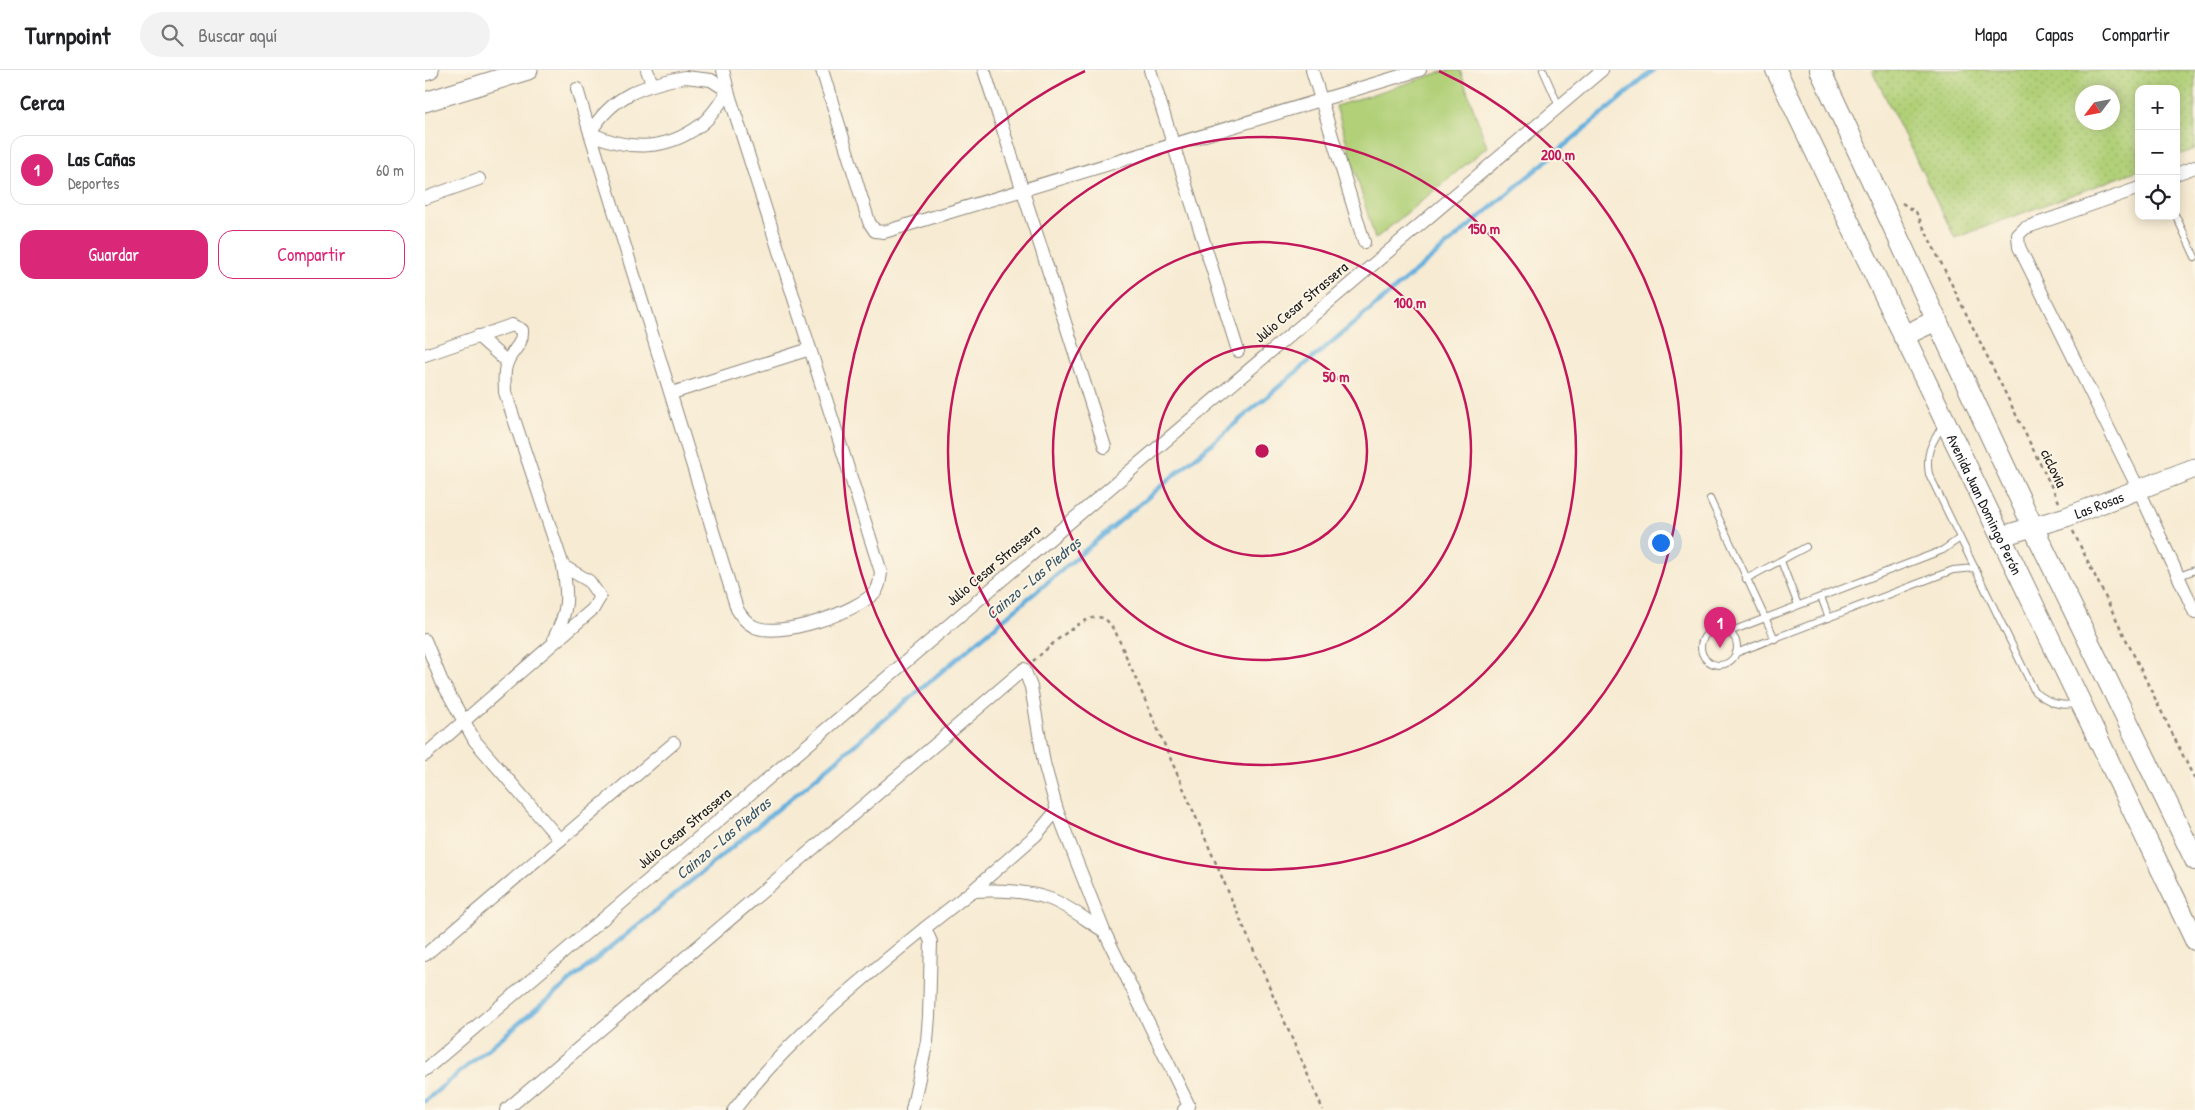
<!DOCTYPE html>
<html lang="es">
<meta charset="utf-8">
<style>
body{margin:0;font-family:"Patrick Hand",sans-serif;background:#f2f2f2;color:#202124}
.controls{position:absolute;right:15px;top:15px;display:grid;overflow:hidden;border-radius:10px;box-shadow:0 2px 12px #0003}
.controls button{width:45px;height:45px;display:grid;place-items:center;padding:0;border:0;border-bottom:1px solid #e0e0e0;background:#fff;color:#202124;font:25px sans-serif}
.compass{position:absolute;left:1650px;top:15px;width:45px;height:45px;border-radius:50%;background:#fff;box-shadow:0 2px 12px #0003;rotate:238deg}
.you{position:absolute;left:1235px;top:472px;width:18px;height:18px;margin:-12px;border:4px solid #fff;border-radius:50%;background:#1a73e8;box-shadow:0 0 0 8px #1a73e833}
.badge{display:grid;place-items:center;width:32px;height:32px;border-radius:50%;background:#db2777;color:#fff;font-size:16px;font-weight:700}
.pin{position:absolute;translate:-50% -41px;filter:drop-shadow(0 1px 2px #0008)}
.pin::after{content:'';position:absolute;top:26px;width:18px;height:15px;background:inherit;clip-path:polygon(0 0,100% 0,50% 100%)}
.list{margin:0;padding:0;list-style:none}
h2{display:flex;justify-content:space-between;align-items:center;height:65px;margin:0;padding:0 20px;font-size:21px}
h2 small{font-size:16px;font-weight:400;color:#757577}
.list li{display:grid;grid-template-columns:32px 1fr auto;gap:15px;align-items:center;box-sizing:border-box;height:70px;margin:0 10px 10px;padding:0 10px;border:1px solid #e0e0e0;border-radius:15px}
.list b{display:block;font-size:19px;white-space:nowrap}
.list p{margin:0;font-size:16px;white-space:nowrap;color:#757577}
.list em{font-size:16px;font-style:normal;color:#757577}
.actions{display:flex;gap:10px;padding:15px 20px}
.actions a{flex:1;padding:11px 0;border:1px solid #db2777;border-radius:15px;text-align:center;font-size:18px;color:#db2777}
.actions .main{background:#db2777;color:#fff}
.icon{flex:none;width:28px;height:28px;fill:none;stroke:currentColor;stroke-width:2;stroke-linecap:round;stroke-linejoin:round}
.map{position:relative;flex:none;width:1770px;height:1040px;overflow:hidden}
header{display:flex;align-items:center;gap:30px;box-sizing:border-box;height:70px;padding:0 25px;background:#fff;border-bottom:1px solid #e0e0e0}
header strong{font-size:24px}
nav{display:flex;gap:28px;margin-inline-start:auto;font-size:18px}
.search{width:350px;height:45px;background:#f2f2f2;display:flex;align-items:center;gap:12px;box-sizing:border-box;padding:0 18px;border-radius:28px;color:#757577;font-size:19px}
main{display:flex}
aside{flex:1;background:#fff}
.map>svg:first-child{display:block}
</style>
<header>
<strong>Turnpoint</strong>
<div class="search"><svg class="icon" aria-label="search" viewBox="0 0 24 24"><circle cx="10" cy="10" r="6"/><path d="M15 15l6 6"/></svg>Buscar aquí</div>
<nav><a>Mapa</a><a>Capas</a><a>Compartir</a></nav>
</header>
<main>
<aside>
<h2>Cerca<small></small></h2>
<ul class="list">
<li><span class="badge">1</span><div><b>Las Cañas</b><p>Deportes</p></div><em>60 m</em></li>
</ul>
<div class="actions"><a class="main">Guardar</a><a>Compartir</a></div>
</aside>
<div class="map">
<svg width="1770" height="1040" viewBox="0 0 1770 1040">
<defs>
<pattern id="grass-dots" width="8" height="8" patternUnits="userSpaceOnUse" patternTransform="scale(1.25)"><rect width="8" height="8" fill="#b1d078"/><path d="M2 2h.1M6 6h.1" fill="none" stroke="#98b267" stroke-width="1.8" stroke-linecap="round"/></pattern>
</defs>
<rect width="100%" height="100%" fill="#fcf5e5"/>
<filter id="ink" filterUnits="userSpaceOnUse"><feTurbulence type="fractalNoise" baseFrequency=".02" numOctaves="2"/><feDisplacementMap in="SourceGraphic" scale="10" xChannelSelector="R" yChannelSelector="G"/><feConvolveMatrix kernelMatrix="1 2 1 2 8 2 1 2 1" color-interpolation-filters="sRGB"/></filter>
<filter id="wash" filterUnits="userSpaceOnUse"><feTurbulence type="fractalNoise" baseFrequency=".0096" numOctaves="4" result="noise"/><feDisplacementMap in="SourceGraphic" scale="20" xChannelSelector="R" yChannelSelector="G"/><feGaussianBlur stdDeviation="1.12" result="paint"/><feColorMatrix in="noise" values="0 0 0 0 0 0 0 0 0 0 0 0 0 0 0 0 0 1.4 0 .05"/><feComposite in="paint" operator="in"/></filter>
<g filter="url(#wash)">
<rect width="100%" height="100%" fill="#f7ebd3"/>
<!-- grass -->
<path fill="url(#grass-dots)" stroke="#66764a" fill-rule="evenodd" d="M1447,0H1770V79L1751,86V19H1714V100L1530,168ZM1658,22H1688V52H1658Z"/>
<!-- park -->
<polygon fill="#b1d078" stroke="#66764a" points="1023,0 1035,0 1062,77 950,169 911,36"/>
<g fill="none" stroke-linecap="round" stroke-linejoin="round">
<!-- stream -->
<polyline stroke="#65b0de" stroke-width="4.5" points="0,1031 388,710 1229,0"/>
</g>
</g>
<g filter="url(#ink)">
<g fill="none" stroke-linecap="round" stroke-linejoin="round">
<!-- lane casing -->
<g stroke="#8a8478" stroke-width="8">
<g id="lane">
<polyline points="1118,0 1134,36"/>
<polyline points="1751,146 1770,187"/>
<path d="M1518,355C1507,373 1500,382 1504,404L1610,622C1624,632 1635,638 1652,633"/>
<polyline points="1285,429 1350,569"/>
<polyline points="1356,491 1373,535"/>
<polyline points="1752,507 1770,500"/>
<polyline points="1321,509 1381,477"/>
<polyline points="1396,527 1404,548"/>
<circle cx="1294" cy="577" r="18"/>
<polyline points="1304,562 1518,480 1535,468"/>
<polyline points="1311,583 1528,500 1550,498"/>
</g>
</g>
<!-- street casing -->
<g stroke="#8a8478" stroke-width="14">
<g id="street">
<polyline points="222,0 227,14"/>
<polyline points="397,0 444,152 450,161 459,162 995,0"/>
<polyline points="559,0 680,377"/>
<polyline points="725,0 813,281"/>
<polyline points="887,0 939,172"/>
<path d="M260,7L286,10L303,21L456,502C455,509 455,515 451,521C433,542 352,570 328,556C320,552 316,546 312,539L165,63C187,25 219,15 260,7Z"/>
<path d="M152,19L165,63C203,81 242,81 277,54C288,45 295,33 303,21L298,0"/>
<polyline points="1751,104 1770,97"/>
<polyline points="1714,118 1600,158 1593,165 1594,177 1714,420 1770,543"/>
<polyline points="0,128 54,109"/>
<polyline points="53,266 82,292"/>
<path d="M0,285L87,255L97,260C98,276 87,279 82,293C78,302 80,313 80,322L138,496L164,511L175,527L168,539L0,685"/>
<polyline points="247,323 385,279"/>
<path d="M129,568C144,540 143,526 138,496"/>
<polyline points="0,570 17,612 50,671 135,770"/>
<path d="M547,821C574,820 599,820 625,829C644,836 662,851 679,861"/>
<polyline points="0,885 249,673"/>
<polyline points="0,1000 1177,0"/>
<polyline points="81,1040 599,599 606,617 619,693 632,740 651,790 679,861 764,1036 759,1040"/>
<path d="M309,1040C363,969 431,914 500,858"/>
<polyline points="487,1040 502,971 504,946 506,872 500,858 547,821 611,765 632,740"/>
</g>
</g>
<!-- secondary casing -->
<g stroke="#8a8478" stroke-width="21">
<g id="secondary">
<polyline points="0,1 4,0"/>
<polyline points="0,32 103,0"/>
<path id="s1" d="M1577,466L1641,447L1770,398"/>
</g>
</g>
<!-- primary casing -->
<g stroke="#8a8478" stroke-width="22">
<g id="primary">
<path id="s2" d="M1351,0L1770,870"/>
<polyline points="1395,0 1609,459 1770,790"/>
<polyline points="1478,266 1512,250"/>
</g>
</g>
<!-- path -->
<g stroke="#8a8478" stroke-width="2.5" stroke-dasharray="4 4" stroke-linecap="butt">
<polyline points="1477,133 1491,142 1635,434"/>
<polyline points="1648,461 1770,710"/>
<path d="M608,591C622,580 664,536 681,550C685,553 688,559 691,563L898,1040"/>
</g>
<!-- lane -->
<use href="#lane" stroke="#fff" stroke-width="6"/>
<!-- street -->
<use href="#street" stroke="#fff" stroke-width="12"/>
<!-- secondary -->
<use href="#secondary" stroke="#fff" stroke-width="19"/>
<!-- primary -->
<use href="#primary" stroke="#fff" stroke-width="20"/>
</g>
</g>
<!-- distance rings -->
<g fill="none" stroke="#c2185b" stroke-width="2.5">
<circle cx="837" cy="381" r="105"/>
<circle cx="837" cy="381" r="209"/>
<circle cx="837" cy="381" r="314"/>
<path d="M1014 1A419 419 0 1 1 660 1"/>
</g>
<g text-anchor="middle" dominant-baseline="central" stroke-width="4" stroke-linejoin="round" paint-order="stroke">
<!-- street labels -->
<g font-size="15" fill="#1c1c1c" stroke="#fcf5e5">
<text transform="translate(876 232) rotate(-40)">Julio Cesar Strassera</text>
<text transform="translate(1629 398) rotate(64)">ciclovia</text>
<text stroke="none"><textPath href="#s2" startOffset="482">Avenida Juan Domingo Perón</textPath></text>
<text stroke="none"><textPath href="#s1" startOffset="102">Las Rosas</textPath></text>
<text transform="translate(568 495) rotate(-40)">Julio Cesar Strassera</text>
<text transform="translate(259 758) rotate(-40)">Julio Cesar Strassera</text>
</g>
<!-- water labels -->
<g font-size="16" font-style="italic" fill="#39576a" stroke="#fcf5e5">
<text transform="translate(608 508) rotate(-40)">Cainzo - Las Piedras</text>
<text transform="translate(298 768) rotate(-40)">Cainzo - Las Piedras</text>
</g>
</g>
<circle cx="837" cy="381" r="8" fill="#c2185b" stroke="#fcf5e5" stroke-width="2.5"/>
<g font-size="15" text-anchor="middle" font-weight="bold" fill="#c2185b" stroke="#fcf5e5" stroke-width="4" stroke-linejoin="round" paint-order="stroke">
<text x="1133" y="90">200 m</text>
<text x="1059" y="164">150 m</text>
<text x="985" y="238">100 m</text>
<text x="911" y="312">50 m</text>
</g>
</svg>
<div class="controls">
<button>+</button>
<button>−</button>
<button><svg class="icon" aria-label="locate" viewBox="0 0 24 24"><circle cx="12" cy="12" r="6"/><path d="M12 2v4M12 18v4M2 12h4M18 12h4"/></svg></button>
</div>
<svg class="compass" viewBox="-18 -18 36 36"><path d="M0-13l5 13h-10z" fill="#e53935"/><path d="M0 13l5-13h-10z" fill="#757577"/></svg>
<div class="you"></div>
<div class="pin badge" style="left:1295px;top:578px">1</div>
</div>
</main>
